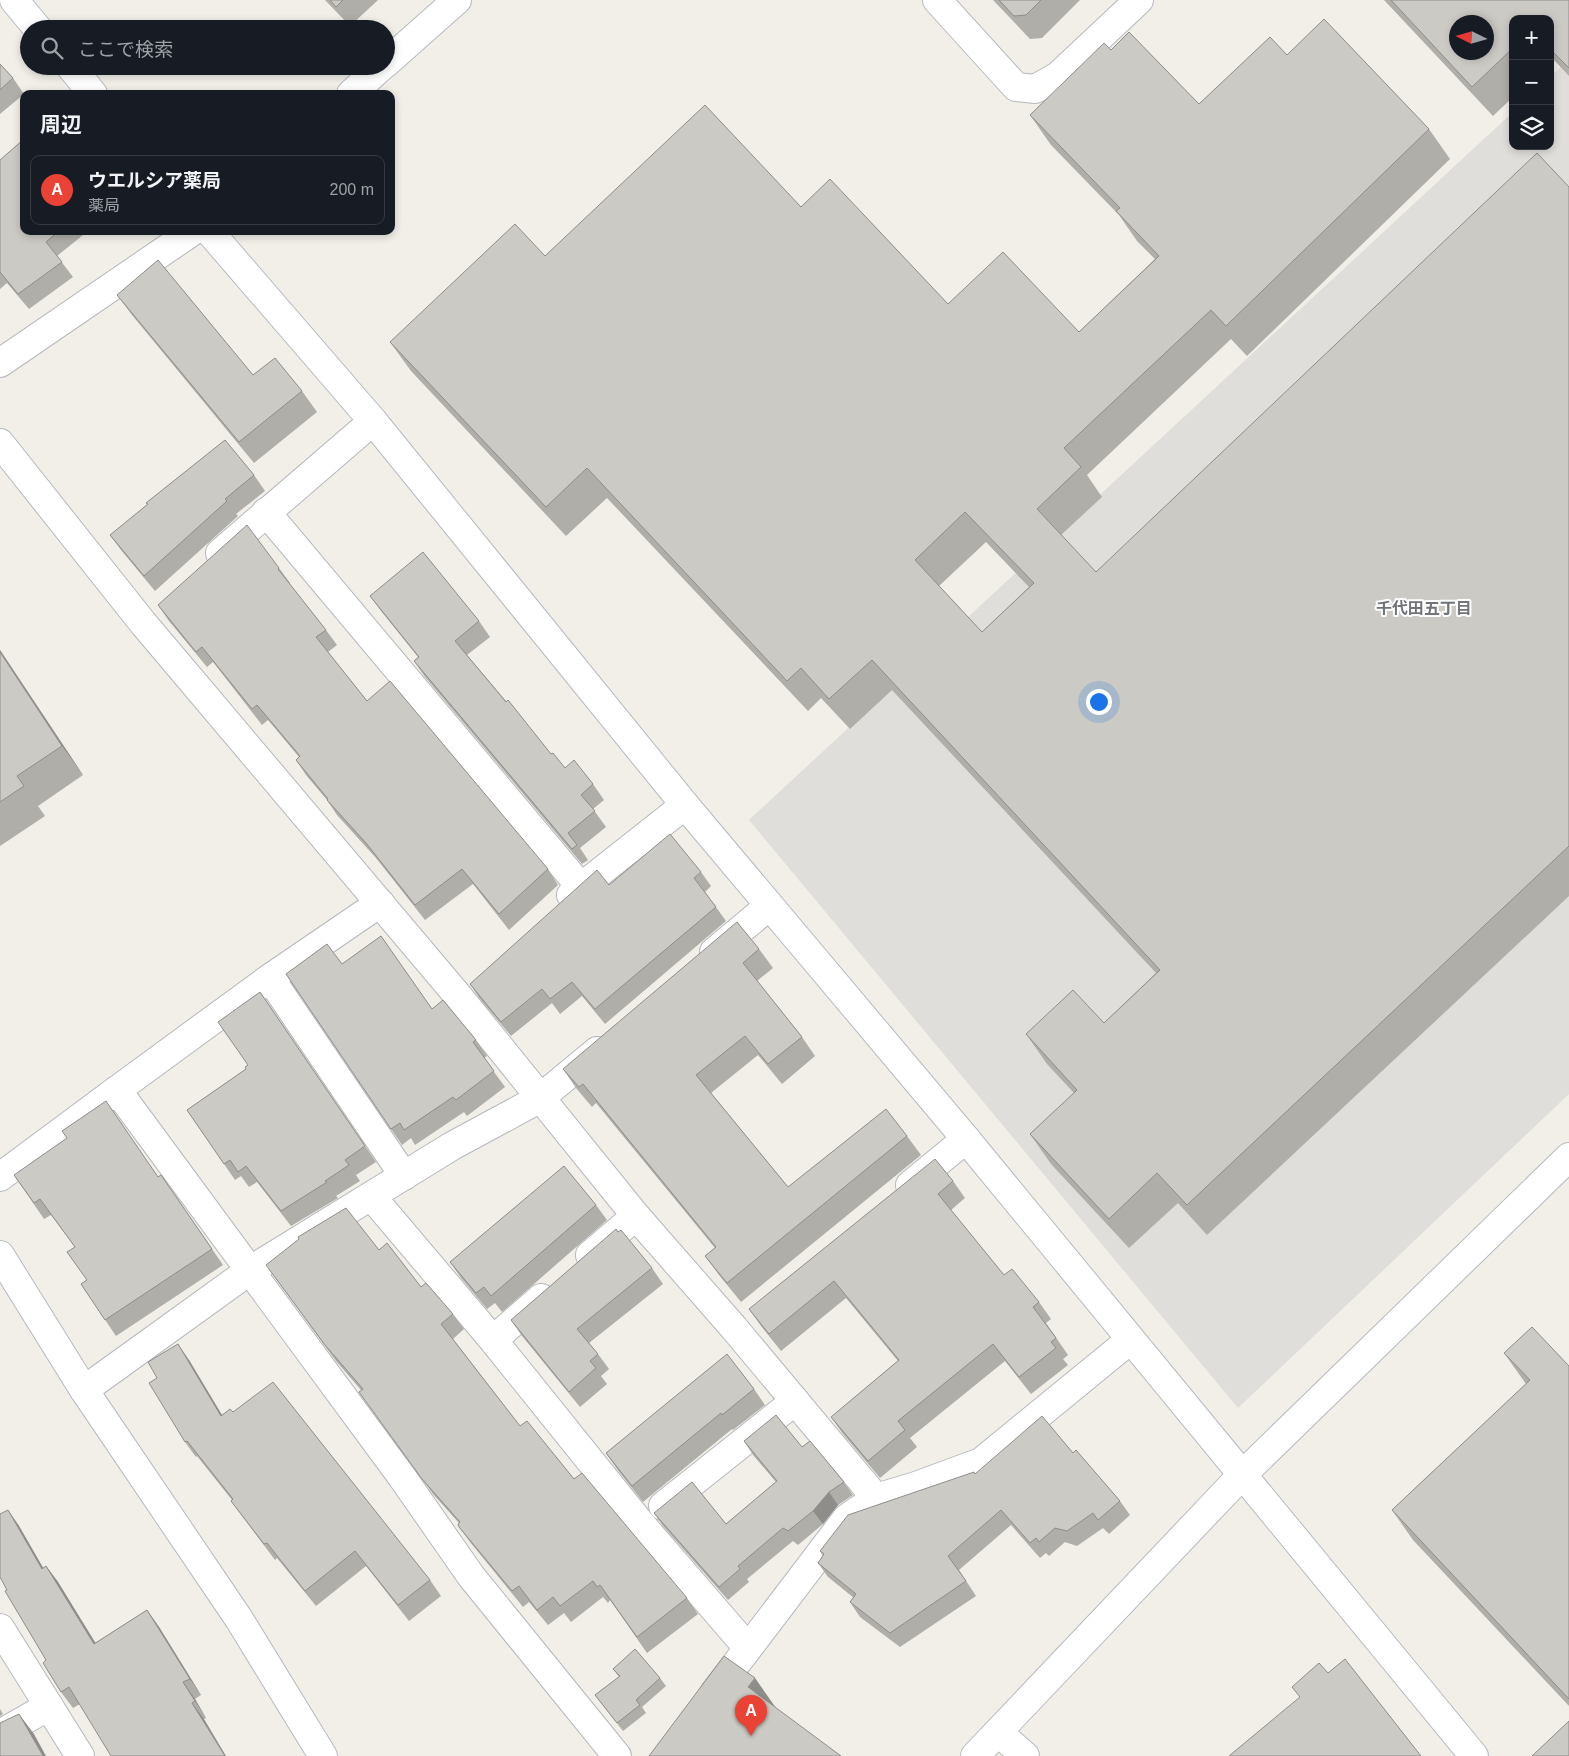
<!DOCTYPE html>
<html lang="ja">
<meta charset="utf-8">
<style>
body{margin:0;font-family:Arial,"Noto Sans JP",sans-serif;background:#20242c;color:#f1f3f6}
.controls{position:absolute;right:15px;top:15px;display:grid;overflow:hidden;border-radius:10px;box-shadow:0 2px 8px #0003}
.controls button{width:45px;height:45px;display:grid;place-items:center;padding:0;border:0;border-bottom:1px solid #363941;background:#171b24;color:#f1f3f6;font:25px sans-serif}
.compass{position:absolute;left:1449px;top:15px;width:45px;height:45px;border-radius:50%;background:#171b24;box-shadow:0 2px 8px #0003;rotate:275deg}
.you{position:absolute;left:1098px;top:701px;width:18px;height:18px;margin:-12px;border:4px solid #fff;border-radius:50%;background:#1a73e8;box-shadow:0 0 0 8px #1a73e833}
.badge{display:grid;place-items:center;width:32px;height:32px;border-radius:50%;background:#ea4335;color:#fff;font-size:16px;font-weight:700}
.pin{position:absolute;translate:-50% -41px;filter:drop-shadow(0 1px 2px #0008)}
.pin::after{content:'';position:absolute;top:26px;width:18px;height:15px;background:inherit;clip-path:polygon(0 0,100% 0,50% 100%)}
.list{margin:0;padding:0;list-style:none}
h2{display:flex;justify-content:space-between;align-items:center;height:65px;margin:0;padding:0 20px;font-size:21px}
h2 small{font-size:16px;font-weight:400;color:#9ea1a6}
.list li{display:grid;grid-template-columns:32px 1fr auto;gap:15px;align-items:center;box-sizing:border-box;height:70px;margin:0 10px 10px;padding:0 10px;border:1px solid #363941;border-radius:10px}
.list b{display:block;font-size:19px;white-space:nowrap}
.list p{margin:0;font-size:16px;white-space:nowrap;color:#9ea1a6}
.list em{font-size:16px;font-style:normal;color:#9ea1a6}
.icon{flex:none;width:28px;height:28px;fill:none;stroke:currentColor;stroke-width:2;stroke-linecap:round;stroke-linejoin:round}
.map{position:relative;flex:none;width:1569px;height:1756px;overflow:hidden}
.search{position:absolute;background:#171b24;box-shadow:0 2px 8px #0003;left:20px;top:20px;width:375px;height:55px;display:flex;align-items:center;gap:12px;box-sizing:border-box;padding:0 18px;border-radius:28px;color:#9ea1a6;font-size:19px}
.panel{position:absolute;background:#171b24;box-shadow:0 2px 8px #0003;left:20px;top:90px;width:375px;height:145px;border-radius:10px}
.map>svg:first-child{display:block}
</style>
<div class="map">
<svg width="1569" height="1756" viewBox="0 0 1569 1756">
<rect width="100%" height="100%" fill="#f1efe8"/>
<!-- industrial -->
<polygon fill="#e0deda" points="1569,59 1569,1094 1238,1408 749,820 1513,112 1513,146 1550,146 1550,77"/>
<g fill="none" stroke-linecap="round" stroke-linejoin="round">
<!-- street casing -->
<g stroke="#b5b8bc" stroke-width="30">
<g id="street">
<polyline points="937,0 1016,87 1035,89 1058,76 1139,0"/>
<polyline points="0,363 193,231"/>
<polyline points="0,443 143,623 459,997 636,1216 590,1255"/>
<polyline points="266,512 580,886"/>
<polyline points="220,553 373,421"/>
<polyline points="571,895 685,805"/>
<polyline points="380,903 270,978 404,1176"/>
<polyline points="714,952 769,906"/>
<polyline points="117,1090 270,978"/>
<polyline points="0,1177 117,1090 402,1477 471,1576 617,1756"/>
<polyline points="910,1185 966,1139"/>
<polyline points="372,1197 493,1340 641,1524 748,1648"/>
<polyline points="636,1216 734,1328 876,1498"/>
<polyline points="493,1340 541,1298"/>
<polyline points="84,1390 249,1271 452,1146 539,1099 597,1051"/>
<polyline points="663,1506 795,1401"/>
<polyline points="0,1628 80,1756"/>
<polyline points="714,1693 847,1518 876,1498 916,1486 981,1462 1130,1340"/>
<polyline points="998,1732 1025,1756"/>
<polyline points="0,1734 49,1706"/>
</g>
</g>
<!-- secondary casing -->
<g stroke="#b6babf" stroke-width="30">
<g id="secondary">
<polyline points="14,0 38,29"/>
<polyline points="386,63 457,0"/>
<polyline points="70,66 93,94"/>
<polyline points="351,94 382,66"/>
<polyline points="209,231 373,421 685,805 966,1139 1474,1756"/>
<polyline points="0,1255 84,1390 239,1619 323,1756"/>
<polyline points="975,1756 1241,1476 1569,1157"/>
</g>
</g>
<!-- street -->
<use href="#street" stroke="#fff" stroke-width="28"/>
<!-- secondary -->
<use href="#secondary" stroke="#fff" stroke-width="28"/>
</g>
<!-- wall -->
<g fill="#afaea9" fill-rule="evenodd">
<polygon points="325,0 378,0 350,26"/>
<polygon points="993,0 1080,0 1042,38 1030,39"/>
<polygon points="1384,0 1569,0 1569,76 1553,59 1550,62 1550,19 1513,19 1513,97 1493,116"/>
<path d="M1111,50L1199,104L1287,55L1429,129L1450,159L1247,356L1231,339L1087,475L1102,497L1061,535L1096,572L1569,187V896L1207,1235L1178,1203L1129,1248L1051,1164L1030,1134L1074,1093L1047,1064L1026,1034L1104,1023L1156,973L892,690L850,729L821,698L808,711L607,498L566,536L411,371L390,342L545,256L801,207L948,304L1079,332L1155,259L1137,241L1119,215L1051,145L1030,115ZM986,542L1029,587L982,632L939,586Z"/>
<polygon points="0,64 13,78 24,94 0,114"/>
<polygon points="0,160 24,231 88,231 57,256 73,277 29,309 7,283 0,289"/>
<polygon points="117,295 253,375 302,391 317,412 254,463 132,315"/>
<polygon points="254,475 265,491 236,514 238,516 155,591 121,550 110,535"/>
<polygon points="279,568 290,583 289,584 326,630 337,645 328,652 367,701 548,869 558,885 509,930 473,884 425,920 376,858 337,815 327,800 306,775 296,760 299,757 268,720 262,725 213,662 207,667 169,621 158,605"/>
<polygon points="370,596 479,621 490,637 467,655 551,754 565,768 593,784 604,800 593,809 606,827 580,848 588,860 582,864 425,677 414,661 418,657 381,611"/>
<polygon points="0,650 83,775 38,806 45,816 0,846"/>
<polygon points="701,872 711,886 705,892 726,921 605,1024 582,996 560,1014 552,1003 511,1036 480,999 470,984 609,885"/>
<polygon points="759,949 773,968 757,981 802,1037 815,1056 782,1084 758,1055 711,1093 788,1187 907,1136 921,1155 741,1302 719,1275 705,1256 715,1248 596,1103 592,1107 576,1088 563,1069"/>
<polygon points="342,964 432,1009 476,1040 487,1056 484,1058 505,1087 467,1116 464,1112 415,1145 411,1138 402,1145 391,1129"/>
<polygon points="260,992 376,1162 356,1175 360,1181 336,1196 338,1198 291,1226 257,1182 249,1187 241,1176 235,1180 187,1110 246,1069 248,1065"/>
<polygon points="14,1175 158,1177 161,1175 223,1265 116,1336 81,1284 87,1280 75,1247 51,1215 44,1219"/>
<polygon points="953,1181 965,1198 951,1210 1004,1275 1039,1302 1051,1319 1046,1323 1068,1355 1063,1359 1068,1365 1031,1394 1005,1361 910,1438 917,1447 880,1478 843,1434 831,1417 898,1361 846,1298 781,1351 761,1326 749,1309"/>
<polygon points="596,1205 607,1220 502,1312 495,1303 487,1309 461,1278 450,1262"/>
<polygon points="379,1250 453,1314 464,1329 453,1339 520,1426 574,1479 687,1598 698,1614 647,1653 610,1600 608,1603 603,1597 571,1622 564,1613 548,1625 529,1602 523,1607 470,1542 459,1527 459,1523 433,1494 370,1407 361,1390 336,1361 277,1280"/>
<polygon points="652,1268 663,1284 589,1343 598,1354 609,1369 601,1376 607,1384 580,1407 522,1336 511,1320"/>
<polygon points="1504,1353 1569,1366 1569,1706 1413,1540 1392,1510 1526,1384"/>
<polygon points="189,1360 222,1415 233,1412 430,1580 441,1596 409,1621 366,1566 316,1606 277,1558 275,1560 242,1516 231,1501 232,1500 197,1456 196,1457 185,1442"/>
<polygon points="754,1389 765,1405 733,1430 732,1429 643,1502 617,1469 606,1453"/>
<polygon points="744,1441 802,1447 844,1482 853,1495 838,1505 823,1524 798,1545 793,1541 747,1579 749,1582 728,1600 663,1526 654,1513 726,1524 776,1482 753,1455"/>
<polygon points="1073,1453 1120,1501 1130,1515 1109,1534 1103,1528 1077,1546 1065,1542 1049,1556 1046,1553 1040,1558 1011,1525 959,1570 976,1596 900,1647 860,1617 850,1602 854,1598 828,1577 818,1563 823,1556 820,1551 975,1474"/>
<polygon points="8,1510 19,1526 43,1568 46,1566 58,1582 95,1643 147,1610 159,1627 201,1695 195,1699 206,1718 204,1719 80,1704 73,1708 61,1692 46,1660 7,1590"/>
<polygon points="613,1669 660,1678 666,1686 642,1707 646,1713 623,1731 595,1695 619,1677"/>
<polygon points="0,1709 3,1714 0,1716"/>
</g>
<!-- shaded-wall -->
<g fill="#8f8d8a">
<polygon points="0,650 83,775 62,746 0,652"/>
<polygon points="178,1344 189,1360 232,1432 221,1416"/>
<polygon points="829,1492 838,1505 823,1524 813,1511"/>
<polygon points="8,1510 19,1526 53,1585 42,1569"/>
<polygon points="46,1566 58,1582 106,1660 94,1644"/>
<polygon points="147,1610 159,1627 201,1695 190,1679"/>
<polygon points="755,1678 776,1708 748,1687"/>
<polygon points="183,1682 195,1699 206,1718 195,1701"/>
<polygon points="192,1703 204,1719 226,1756 225,1756"/>
<polygon points="19,1714 34,1734 46,1756 43,1756"/>
</g>
<!-- building -->
<g fill="#cccac5" stroke="#8f8d8a" fill-rule="evenodd">
<polygon points="330,0 343,0 336,7"/>
<polygon points="999,0 1041,0 1026,15 1014,16"/>
<path d="M1391,0H1569V68L1550,49V19H1513V48L1472,87ZM1456,22H1486V52H1456Z"/>
<path d="M1324,19L1429,129L1226,326L1211,310L1064,448L1081,467L1037,509L1096,572L1537,153L1569,187V846L1187,1205L1157,1173L1109,1219L1030,1134L1077,1090L1026,1034L1073,990L1104,1023L1160,970L872,660L829,699L801,668L787,681L587,468L546,507L390,342L515,224L545,256L705,105L801,207L830,179L948,304L1003,252L1079,332L1159,256L1116,211L1120,208L1030,115L1104,43L1111,50L1129,32L1199,104L1270,37L1287,55ZM965,512L1034,583L982,632L915,560Z"/>
<polygon points="0,64 13,78 0,90"/>
<polygon points="24,139 24,231 59,231 46,242 62,262 18,294 0,272 0,160"/>
<polygon points="158,260 253,375 275,358 302,391 239,442 117,295"/>
<polygon points="225,440 254,475 225,499 227,501 144,576 110,535 148,504 146,503"/>
<polygon points="247,525 279,568 278,569 326,630 316,637 367,701 390,681 548,869 499,914 462,869 415,905 366,843 327,800 328,799 296,760 300,756 257,705 252,709 202,647 196,652 158,605"/>
<polygon points="423,552 479,621 455,641 506,702 508,700 551,754 553,753 565,768 574,760 593,784 581,795 595,811 568,833 577,845 572,849 414,661 419,657 370,596"/>
<polygon points="0,652 62,746 17,776 24,786 0,802"/>
<polygon points="670,834 701,872 694,878 716,907 595,1009 572,982 550,999 542,989 501,1022 470,984 597,870 609,885"/>
<polygon points="737,922 759,949 743,963 802,1037 768,1064 745,1036 696,1075 788,1187 886,1109 907,1136 727,1283 705,1256 716,1247 583,1084 579,1087 563,1069"/>
<polygon points="381,936 432,1009 443,1000 476,1040 473,1042 494,1071 456,1100 453,1097 404,1130 400,1123 391,1129 286,974 327,944 342,964"/>
<polygon points="260,992 365,1146 345,1160 349,1165 325,1181 327,1182 281,1211 246,1166 238,1172 230,1160 224,1164 187,1110 246,1069 245,1067 248,1065 218,1022"/>
<polygon points="106,1101 158,1177 161,1175 212,1249 105,1320 81,1284 87,1280 67,1252 75,1247 40,1199 34,1203 14,1175 67,1138 62,1131"/>
<polygon points="935,1159 953,1181 938,1194 1004,1275 1012,1269 1039,1302 1033,1307 1056,1338 1051,1342 1056,1348 1019,1377 993,1344 898,1421 905,1430 868,1461 831,1417 899,1360 834,1281 769,1334 749,1309"/>
<polygon points="564,1166 596,1205 491,1296 484,1287 476,1293 450,1262"/>
<polygon points="346,1208 379,1250 387,1243 421,1287 426,1283 453,1314 441,1324 520,1426 527,1421 574,1479 582,1473 687,1598 637,1637 600,1585 597,1587 593,1581 560,1606 553,1597 537,1610 519,1586 512,1591 459,1527 458,1524 460,1522 422,1479 359,1392 363,1389 325,1345 266,1265 299,1239 298,1237"/>
<polygon points="616,1229 618,1232 621,1230 652,1268 577,1329 598,1354 590,1361 596,1368 569,1392 511,1320"/>
<polygon points="1532,1327 1569,1366 1569,1699 1392,1510 1530,1380 1504,1353"/>
<polygon points="178,1344 221,1416 230,1409 233,1412 273,1382 430,1580 398,1605 355,1551 305,1591 267,1543 264,1544 231,1501 233,1499 187,1441 185,1442 149,1383 157,1378 148,1362"/>
<polygon points="727,1354 754,1389 722,1415 721,1413 632,1486 606,1453"/>
<polygon points="776,1415 802,1447 810,1441 844,1482 829,1492 813,1511 788,1531 783,1528 738,1566 740,1569 719,1587 654,1513 692,1482 726,1524 777,1481 744,1441"/>
<polygon points="1042,1416 1073,1453 1076,1450 1120,1501 1098,1520 1093,1513 1067,1531 1055,1528 1039,1542 1036,1538 1030,1543 1001,1510 948,1556 966,1581 890,1633 850,1602 856,1594 818,1563 824,1554 820,1551 848,1515 974,1472 975,1474"/>
<polygon points="8,1510 42,1569 46,1566 94,1644 147,1610 190,1679 183,1682 195,1701 192,1703 225,1756 111,1756 69,1687 61,1692 43,1663 46,1660 5,1591 7,1590 0,1577 0,1514"/>
<polygon points="635,1649 660,1678 636,1700 640,1705 617,1723 595,1695 620,1676 613,1669"/>
<polygon points="724,1656 755,1678 748,1687 841,1756 649,1756"/>
<polygon points="1345,1659 1421,1756 1229,1756 1300,1697 1292,1687 1319,1663 1328,1673"/>
<polygon points="19,1714 43,1756 0,1756 0,1723"/>
<polygon points="1569,1721 1569,1756 1532,1756"/>
</g>
<g text-anchor="middle" dominant-baseline="central" stroke-width="4" stroke-linejoin="round" paint-order="stroke">
<!-- neighbourhood labels -->
<g font-size="16" font-weight="bold" fill="#70757a" stroke="#fff">
<text x="1424" y="608">千代田五丁目</text>
</g>
</g>
</svg>
<div class="controls">
<button>+</button>
<button>−</button>
<button><svg class="icon" aria-label="layers" viewBox="0 0 24 24"><path d="M12 4l9 5-9 5-9-5zM3 14l9 5 9-5"/></svg></button>
</div>
<svg class="compass" viewBox="-18 -18 36 36"><path d="M0-13l5 13h-10z" fill="#e53935"/><path d="M0 13l5-13h-10z" fill="#9ea1a6"/></svg>
<div class="you"></div>
<div class="pin badge" style="left:751px;top:1736px">A</div>
<div class="search"><svg class="icon" aria-label="search" viewBox="0 0 24 24"><circle cx="10" cy="10" r="6"/><path d="M15 15l6 6"/></svg>ここで検索</div>
<section class="panel">
<h2>周辺<small></small></h2>
<ul class="list">
<li><span class="badge">A</span><div><b>ウエルシア薬局</b><p>薬局</p></div><em>200 m</em></li>
</ul>
</section>
</div>
